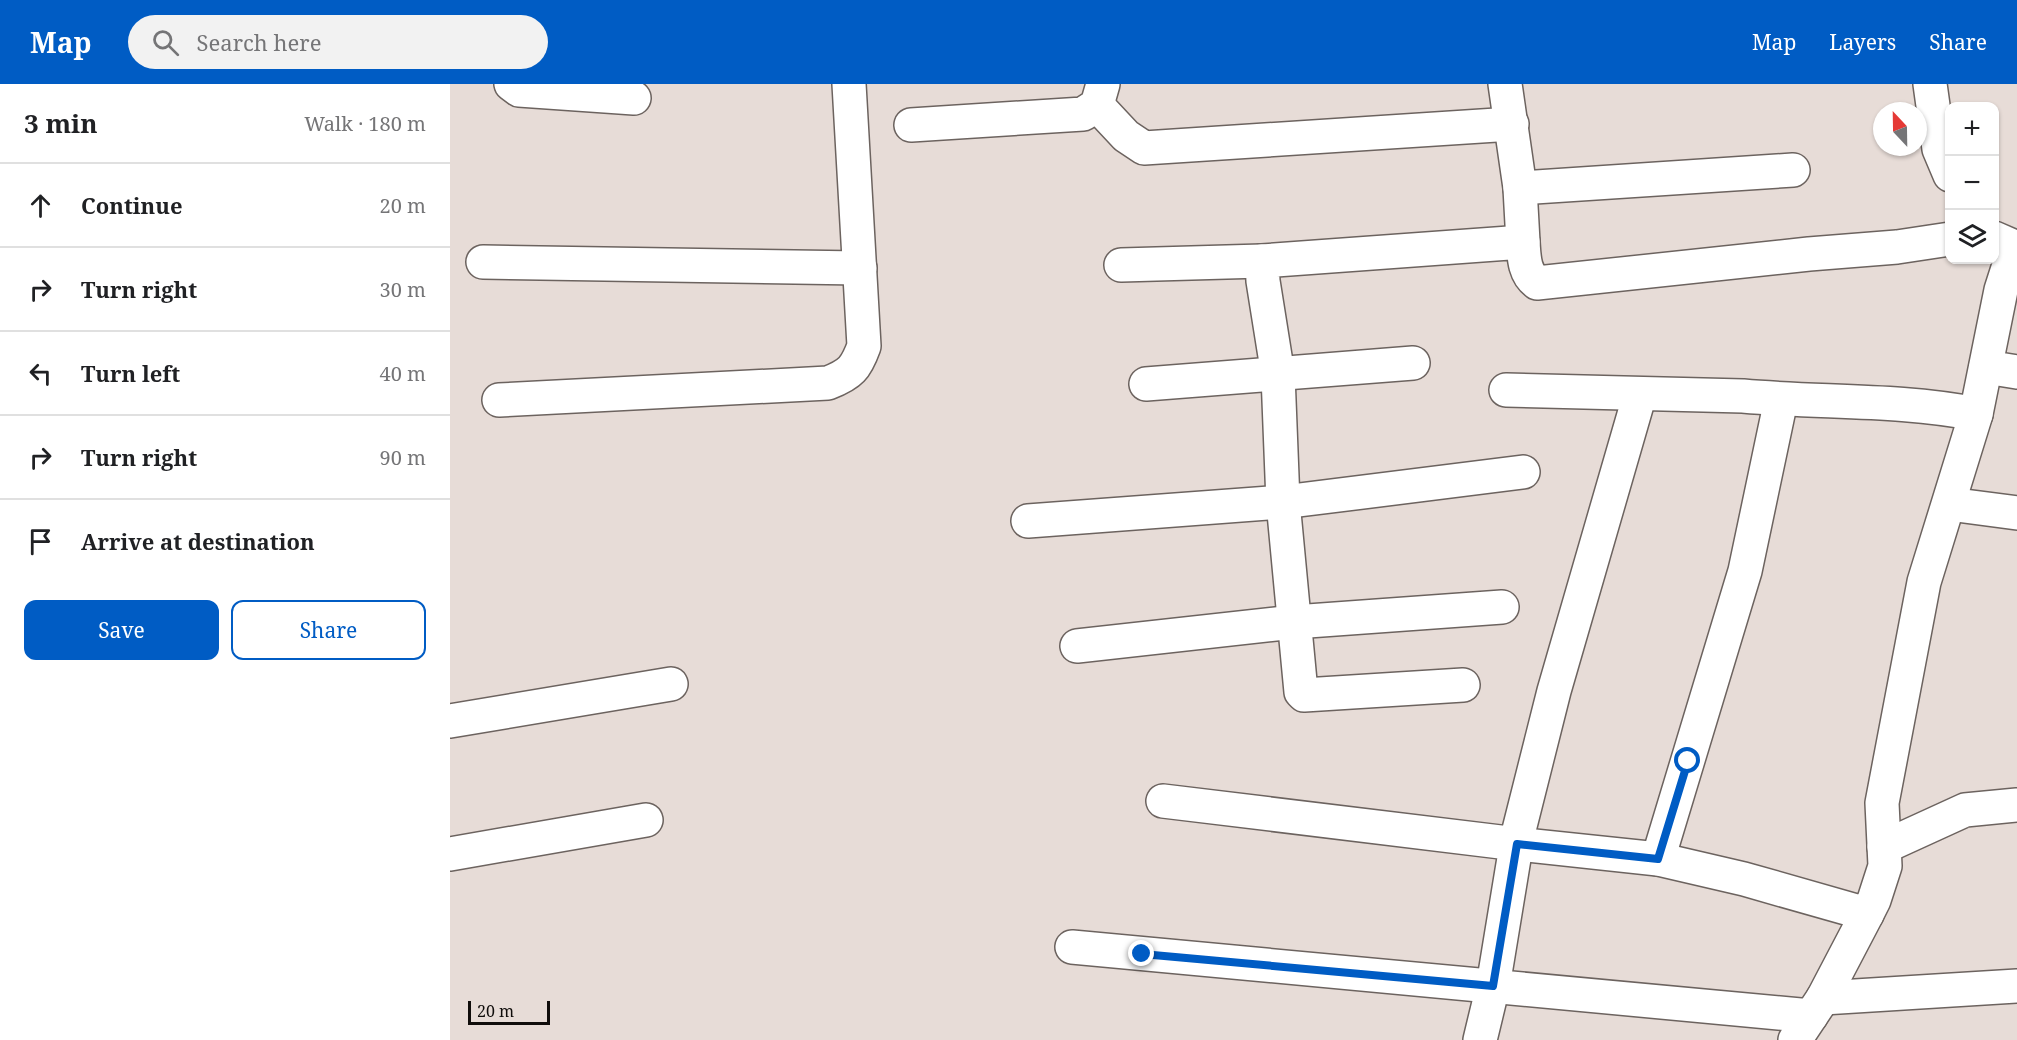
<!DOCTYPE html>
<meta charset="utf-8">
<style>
body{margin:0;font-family:"Noto Serif",serif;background:#f2f2f2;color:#202124}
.controls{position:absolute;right:18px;top:18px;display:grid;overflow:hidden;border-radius:12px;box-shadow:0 2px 4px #0004}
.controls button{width:54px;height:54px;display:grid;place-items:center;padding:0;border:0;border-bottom:2px solid #e0e0e0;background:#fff;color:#202124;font:30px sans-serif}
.compass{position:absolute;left:1423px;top:18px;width:54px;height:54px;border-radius:50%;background:#fff;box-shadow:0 2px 4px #0004;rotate:338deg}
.scale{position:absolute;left:18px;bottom:15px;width:82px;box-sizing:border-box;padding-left:6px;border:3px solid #100d0b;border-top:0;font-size:16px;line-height:21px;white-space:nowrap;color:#100d0b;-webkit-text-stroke:4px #e7dcd7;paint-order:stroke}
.stop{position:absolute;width:18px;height:18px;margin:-14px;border:4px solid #005cc4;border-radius:50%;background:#fff}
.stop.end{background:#005cc4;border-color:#fff;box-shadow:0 2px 6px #0008}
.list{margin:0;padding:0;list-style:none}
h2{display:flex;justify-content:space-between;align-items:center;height:78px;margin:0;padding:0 24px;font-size:26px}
h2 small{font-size:20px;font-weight:400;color:#757577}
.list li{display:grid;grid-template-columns:39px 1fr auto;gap:18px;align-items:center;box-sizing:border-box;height:84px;padding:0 24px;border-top:2px solid #e0e0e0}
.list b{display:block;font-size:22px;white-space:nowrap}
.list em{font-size:20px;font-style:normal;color:#757577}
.actions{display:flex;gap:12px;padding:18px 24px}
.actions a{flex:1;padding:14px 0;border:2px solid #005cc4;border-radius:12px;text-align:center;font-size:21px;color:#005cc4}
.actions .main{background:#005cc4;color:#fff}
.icon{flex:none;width:33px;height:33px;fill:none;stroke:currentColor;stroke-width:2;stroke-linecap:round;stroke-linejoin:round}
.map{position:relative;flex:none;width:1567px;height:956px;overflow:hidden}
header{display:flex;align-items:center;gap:36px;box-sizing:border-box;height:84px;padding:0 30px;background:#005cc4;color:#fff}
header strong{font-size:28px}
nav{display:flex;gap:33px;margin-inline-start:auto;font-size:21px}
.search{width:420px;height:54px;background:#f2f2f2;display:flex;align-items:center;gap:15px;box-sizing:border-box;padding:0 21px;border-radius:33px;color:#757577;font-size:22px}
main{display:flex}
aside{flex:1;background:#fff}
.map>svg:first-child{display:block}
</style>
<header>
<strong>Map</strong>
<div class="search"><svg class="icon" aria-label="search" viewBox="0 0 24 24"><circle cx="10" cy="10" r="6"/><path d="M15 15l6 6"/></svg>Search here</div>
<nav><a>Map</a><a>Layers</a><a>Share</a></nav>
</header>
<main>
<aside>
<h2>3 min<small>Walk · 180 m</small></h2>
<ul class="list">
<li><svg class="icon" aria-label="ahead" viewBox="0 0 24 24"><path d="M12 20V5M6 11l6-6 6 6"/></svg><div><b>Continue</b></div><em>20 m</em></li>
<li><svg class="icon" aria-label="right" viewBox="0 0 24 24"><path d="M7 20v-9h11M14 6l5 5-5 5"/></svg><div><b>Turn right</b></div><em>30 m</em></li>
<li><svg class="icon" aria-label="left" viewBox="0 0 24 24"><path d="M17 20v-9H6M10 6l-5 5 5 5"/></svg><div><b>Turn left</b></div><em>40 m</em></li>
<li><svg class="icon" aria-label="right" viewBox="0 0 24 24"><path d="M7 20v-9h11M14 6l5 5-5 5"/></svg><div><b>Turn right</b></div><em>90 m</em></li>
<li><svg class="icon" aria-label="arrive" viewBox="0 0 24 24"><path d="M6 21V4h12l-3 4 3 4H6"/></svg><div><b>Arrive at destination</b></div></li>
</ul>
<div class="actions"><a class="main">Save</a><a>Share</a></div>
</aside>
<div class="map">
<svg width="1567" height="956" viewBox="0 0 1567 956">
<rect width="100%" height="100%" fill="#e7dcd7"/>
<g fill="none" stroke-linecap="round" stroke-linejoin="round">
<!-- minor casing -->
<g stroke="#6c635f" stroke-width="36">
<g id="minor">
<polyline points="61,0 69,6 184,14"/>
<polyline points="1055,0 1070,104 1073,158"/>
<polyline points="1480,0 1489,65 1500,91"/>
<polyline points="647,21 676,52 694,64 1062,40"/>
<polyline points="461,41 633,30 647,21 653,0"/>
<polyline points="1070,104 1343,86"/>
<polyline points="1544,154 1567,164"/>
<polyline points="33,178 410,184"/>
<polyline points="671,181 812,177"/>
<polyline points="1536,283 1567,288"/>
<polyline points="696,300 963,279"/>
<path d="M1056,306L1293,312C1370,319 1450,315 1526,330"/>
<path d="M49,316L378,299C401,290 406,284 414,262L399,0"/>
<polyline points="1499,420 1567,429"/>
<polyline points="578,437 833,418 1073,388"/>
<polyline points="627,562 844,538 1052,523"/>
<path d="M1013,601L854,611L851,608L833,418L828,291L813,197L812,177L1073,158C1074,173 1074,189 1087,199L1359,170L1447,163L1500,155"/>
<polyline points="0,637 221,600"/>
<polyline points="713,717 1067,760 1208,775 1294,795 1417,830"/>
<polyline points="1434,763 1515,726 1567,721"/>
<polyline points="0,770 196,736"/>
<polyline points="1208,775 1295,487 1331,316"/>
<polyline points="622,863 1361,932"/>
<polyline points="1373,914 1567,902"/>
<polyline points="1030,956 1043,902 1068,750 1104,607 1190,310"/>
<polyline points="1345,956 1373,914 1417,830 1424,816 1435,782 1432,719 1474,498 1526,330 1551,206 1559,181 1567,172"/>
</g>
</g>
<!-- minor -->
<use href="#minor" stroke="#fff" stroke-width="33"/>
</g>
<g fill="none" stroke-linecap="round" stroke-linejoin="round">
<!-- route -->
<polyline stroke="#005cc4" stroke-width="8" points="692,870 1043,902 1067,760 1208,775 1238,677"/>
</g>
</svg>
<div class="controls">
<button>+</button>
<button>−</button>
<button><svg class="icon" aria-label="layers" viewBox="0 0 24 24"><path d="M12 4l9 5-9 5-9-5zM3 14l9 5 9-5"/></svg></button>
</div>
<svg class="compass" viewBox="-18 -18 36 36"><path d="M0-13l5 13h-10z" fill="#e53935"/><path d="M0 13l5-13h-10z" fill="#757577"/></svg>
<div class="scale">20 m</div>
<div class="stop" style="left:1238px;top:677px"></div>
<div class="stop end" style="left:692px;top:870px"></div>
</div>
</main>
